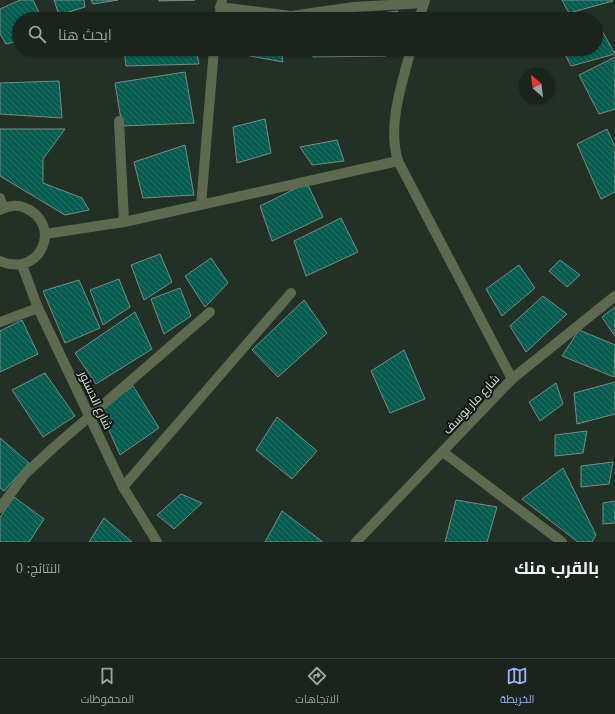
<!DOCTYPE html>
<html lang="ar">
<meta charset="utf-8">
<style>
body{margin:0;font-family:"PT Serif",Cairo,serif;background:#273029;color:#f1f3f6;direction:rtl}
.compass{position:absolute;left:519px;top:68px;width:36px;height:36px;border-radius:50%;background:#1a241c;box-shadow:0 1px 3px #0004;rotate:332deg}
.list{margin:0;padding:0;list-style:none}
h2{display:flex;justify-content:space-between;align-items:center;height:52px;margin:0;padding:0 16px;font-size:17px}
h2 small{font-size:13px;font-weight:400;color:#9fa4a3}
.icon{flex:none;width:22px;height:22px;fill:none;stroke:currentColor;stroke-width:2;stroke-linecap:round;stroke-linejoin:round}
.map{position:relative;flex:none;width:615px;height:542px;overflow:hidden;direction:ltr}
.search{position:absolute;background:#1a241c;box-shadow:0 1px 3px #0004;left:12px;right:12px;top:12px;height:44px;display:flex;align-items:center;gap:10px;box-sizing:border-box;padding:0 14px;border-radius:22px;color:#9fa4a3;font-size:15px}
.sheet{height:116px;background:#1a241c}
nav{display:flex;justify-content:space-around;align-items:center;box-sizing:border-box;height:56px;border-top:1px solid #38413b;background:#1a241c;font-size:11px;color:#9fa4a3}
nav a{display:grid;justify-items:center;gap:2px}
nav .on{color:#9eb4fd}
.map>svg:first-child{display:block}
</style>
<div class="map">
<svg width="615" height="542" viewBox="0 0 615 542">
<defs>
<pattern id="building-back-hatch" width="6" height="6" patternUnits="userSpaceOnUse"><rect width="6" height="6" fill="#045d4f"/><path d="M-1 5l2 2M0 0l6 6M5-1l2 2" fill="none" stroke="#287468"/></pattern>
</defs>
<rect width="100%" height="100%" fill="#223026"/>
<!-- building -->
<g fill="url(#building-back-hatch)" stroke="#778c86">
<polygon points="20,0 33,0 42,19 19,19 19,41 6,44 0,34 0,9"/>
<polygon points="54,0 84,0 85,7 59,15"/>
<polygon points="91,0 118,0 93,4"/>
<polygon points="159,0 195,0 159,1"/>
<polygon points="562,0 612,0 613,1 569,13"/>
<polygon points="398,11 396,19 333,19"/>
<polygon points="190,13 191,19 150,19"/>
<polygon points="226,14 269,19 226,19"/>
<polygon points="596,20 615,54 571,66 562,49 596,49"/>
<polygon points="124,49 196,49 199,64 126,66"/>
<polygon points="223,49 281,49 283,62 223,51"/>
<polygon points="311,49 388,49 386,56 313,57"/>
<polygon points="615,57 615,109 599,114 579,75"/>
<polygon points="185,72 194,123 122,126 115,83"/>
<polygon points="59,81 62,118 0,114 0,83"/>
<polygon points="265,119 271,153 237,163 233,127"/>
<polygon points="0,129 65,129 43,159 43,183 82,198 89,210 65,215 0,176"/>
<polygon points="607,129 615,147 615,192 601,199 577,144"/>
<polygon points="337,140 344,161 312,165 300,147"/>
<polygon points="185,145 194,195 143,198 134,162"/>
<polygon points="307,183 323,217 272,241 260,206"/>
<polygon points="341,218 358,252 306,276 294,241"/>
<polygon points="160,254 172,282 144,300 131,265"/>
<polygon points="211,258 228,283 205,307 185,276"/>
<polygon points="560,260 580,275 567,287 549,271"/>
<polygon points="519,265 535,288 502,316 486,289"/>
<polygon points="119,279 130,307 103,325 90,290"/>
<polygon points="79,280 100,328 65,343 43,291"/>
<polygon points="180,288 191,316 164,334 151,299"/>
<polygon points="543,296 567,314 526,352 510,326"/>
<polygon points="304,300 327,333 278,377 252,350"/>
<polygon points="615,307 615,335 614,335 602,317"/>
<polygon points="135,312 152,349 96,384 75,353"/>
<polygon points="22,320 38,354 0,372 0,331"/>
<polygon points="579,330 615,345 614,377 562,356"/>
<polygon points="404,350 425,399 390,413 371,371"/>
<polygon points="45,373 75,416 43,437 12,390"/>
<polygon points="615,382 615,414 577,424 574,393"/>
<polygon points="556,383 563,404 540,421 529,402"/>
<polygon points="133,386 159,428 120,455 100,410"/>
<polygon points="277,417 317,451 292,479 256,450"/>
<polygon points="587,431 583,453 555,456 555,435"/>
<polygon points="0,438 29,463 4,491 0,488"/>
<polygon points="613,462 609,484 581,487 581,466"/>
<polygon points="563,468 596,535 592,542 578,542 522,499"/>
<polygon points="181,494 202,503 174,529 157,515"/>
<polygon points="14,497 44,519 29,542 0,542 0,517"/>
<polygon points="456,500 497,507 487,542 445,542"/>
<polygon points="615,501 615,523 603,524 603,503"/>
<polygon points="282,511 323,542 265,542"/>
<polygon points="104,518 132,542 89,542"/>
</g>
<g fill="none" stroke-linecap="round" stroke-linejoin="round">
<!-- minor -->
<g stroke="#5d6a50" stroke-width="10">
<polyline points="220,7 291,16 354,7 424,3"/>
<polyline points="219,19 222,0"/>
<polyline points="419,19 425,0"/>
<path d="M411,49C402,84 387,125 398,161L512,379"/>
<polyline points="119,121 124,222"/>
<polyline points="0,198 4,208"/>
<polyline points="201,205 214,49"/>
<path d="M0,210C7,206 16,205 23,207C64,222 42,279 0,261"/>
<polyline points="45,234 124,222 398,161"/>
<polyline points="22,265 38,308 123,487 157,542"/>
<polyline points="0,322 38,308"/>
<polyline points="443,452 562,542"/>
<polyline points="123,487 291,293"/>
<polyline points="0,508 25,474 53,448 210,312"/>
<polyline points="356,542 512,379 615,296"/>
</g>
</g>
<g text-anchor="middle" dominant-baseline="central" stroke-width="4" stroke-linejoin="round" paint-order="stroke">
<!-- street labels -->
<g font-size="12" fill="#dce5de" stroke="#101612">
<text transform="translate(96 400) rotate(65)">شارع الدستور</text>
<text transform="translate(471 404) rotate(-47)">شارع مار يوسف</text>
</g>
</g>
</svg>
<svg class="compass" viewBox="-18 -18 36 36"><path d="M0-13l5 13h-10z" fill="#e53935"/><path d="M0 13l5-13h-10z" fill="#9fa4a3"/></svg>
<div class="search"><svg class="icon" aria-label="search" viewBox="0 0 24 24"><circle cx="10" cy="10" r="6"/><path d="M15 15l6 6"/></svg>ابحث هنا</div>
</div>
<section class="sheet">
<h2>بالقرب منك<small>النتائج: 0</small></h2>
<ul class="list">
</ul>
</section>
<nav>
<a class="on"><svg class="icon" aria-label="map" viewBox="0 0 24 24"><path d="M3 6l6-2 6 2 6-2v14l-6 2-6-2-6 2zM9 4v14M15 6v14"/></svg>الخريطة</a>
<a><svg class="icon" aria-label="directions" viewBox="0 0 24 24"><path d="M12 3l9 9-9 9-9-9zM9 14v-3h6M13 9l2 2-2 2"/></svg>الاتجاهات</a>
<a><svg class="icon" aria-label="saved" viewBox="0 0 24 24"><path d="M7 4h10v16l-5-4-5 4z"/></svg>المحفوظات</a>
</nav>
